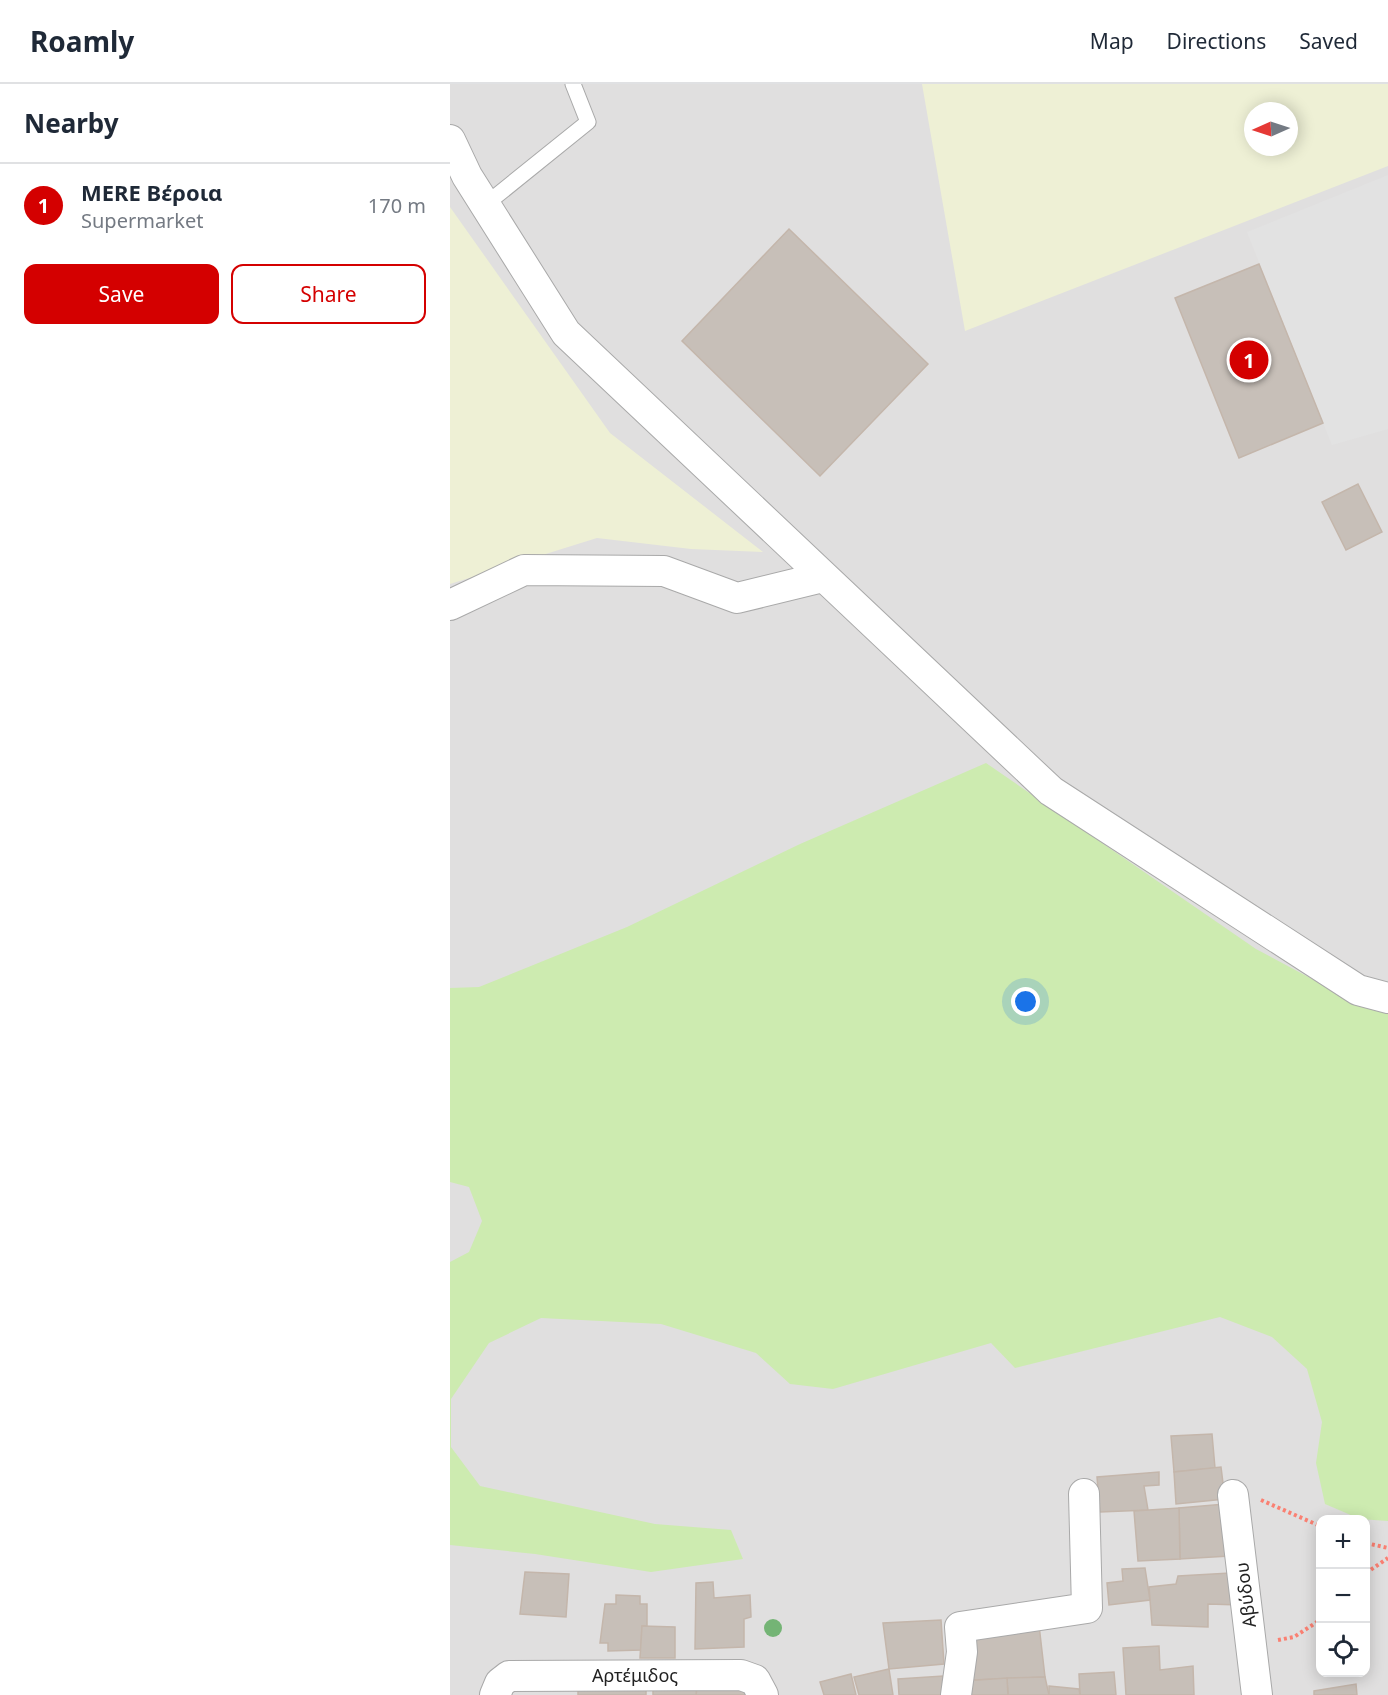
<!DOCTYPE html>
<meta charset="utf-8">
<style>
body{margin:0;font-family:"Noto Sans",sans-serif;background:#f6f6f7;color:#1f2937}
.controls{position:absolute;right:18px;bottom:18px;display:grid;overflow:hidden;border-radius:12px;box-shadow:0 3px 15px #0003}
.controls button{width:54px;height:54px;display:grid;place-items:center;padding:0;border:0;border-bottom:2px solid #e0e1e3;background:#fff;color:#1f2937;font:30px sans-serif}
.compass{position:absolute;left:794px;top:18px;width:54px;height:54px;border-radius:50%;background:#fff;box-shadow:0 3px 15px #0003;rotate:267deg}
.you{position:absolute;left:576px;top:918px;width:21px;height:21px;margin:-15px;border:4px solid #fff;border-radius:50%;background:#1a73e8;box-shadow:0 0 0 9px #1a73e833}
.badge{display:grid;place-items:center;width:39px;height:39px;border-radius:50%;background:#d40000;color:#fff;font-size:20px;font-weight:700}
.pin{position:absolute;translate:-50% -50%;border:3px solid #fff;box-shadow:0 2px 6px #0006}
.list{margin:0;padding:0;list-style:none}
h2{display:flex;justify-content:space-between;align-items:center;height:78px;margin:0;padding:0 24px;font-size:26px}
h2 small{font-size:20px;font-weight:400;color:#747a83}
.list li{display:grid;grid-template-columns:39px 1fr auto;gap:18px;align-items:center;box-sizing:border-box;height:84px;padding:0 24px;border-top:2px solid #e0e1e3}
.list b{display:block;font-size:22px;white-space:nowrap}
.list p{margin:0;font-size:20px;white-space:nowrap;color:#747a83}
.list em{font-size:20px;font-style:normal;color:#747a83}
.actions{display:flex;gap:12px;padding:18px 24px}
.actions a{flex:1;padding:14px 0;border:2px solid #d40000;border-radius:12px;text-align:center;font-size:21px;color:#d40000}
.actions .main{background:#d40000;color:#fff}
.icon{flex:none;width:33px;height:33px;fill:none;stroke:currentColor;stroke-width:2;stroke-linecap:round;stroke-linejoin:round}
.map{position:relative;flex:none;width:938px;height:1611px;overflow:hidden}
header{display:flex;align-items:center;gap:36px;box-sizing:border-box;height:84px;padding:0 30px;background:#fff;border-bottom:2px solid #e0e1e3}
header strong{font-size:28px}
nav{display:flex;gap:33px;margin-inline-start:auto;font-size:21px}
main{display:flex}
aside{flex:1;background:#fff}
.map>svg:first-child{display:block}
</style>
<header>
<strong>Roamly</strong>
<nav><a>Map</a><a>Directions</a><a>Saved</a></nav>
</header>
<main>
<aside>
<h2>Nearby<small></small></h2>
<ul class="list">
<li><span class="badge">1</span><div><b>MERE Βέροια</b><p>Supermarket</p></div><em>170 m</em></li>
</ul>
<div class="actions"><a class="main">Save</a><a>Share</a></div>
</aside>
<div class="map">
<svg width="938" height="1611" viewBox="0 0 938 1611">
<rect width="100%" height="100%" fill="#f2efe9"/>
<!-- residential -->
<path fill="#e0dfdf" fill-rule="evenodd" d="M0,0H938V1611H0ZM803,27H839V63H803ZM870,1436H916V1588H870Z"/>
<!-- farmland -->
<g fill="#eef0d5" fill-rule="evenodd">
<path d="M472,0H938V82L515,247ZM803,27H839V63H803Z"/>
<polygon points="0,123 160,349 313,468 241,465 147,454 0,500"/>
</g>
<!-- grass -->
<polygon fill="#cdebb0" points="536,679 806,865 907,919 938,927 938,1437 910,1435 875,1420 866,1379 872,1338 857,1285 822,1253 770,1233 565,1284 541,1259 383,1305 340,1300 306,1269 211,1240 91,1234 39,1259 1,1315 1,1363 30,1402 205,1440 281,1446 293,1475 201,1488 85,1470 0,1461 0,1178 19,1168 32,1137 19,1103 0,1098 0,904 29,903 177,843 350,760"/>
<!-- parking -->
<polygon fill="#e2e2e2" points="938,91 938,345 882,361 797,148"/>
<!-- building -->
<g fill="#c7bfb8" stroke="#c4b6ab" stroke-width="1.5">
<polygon points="339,145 478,280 370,392 232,257"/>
<polygon points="809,180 873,339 789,374 725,214"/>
<polygon points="908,400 932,448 896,466 872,418"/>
<polygon points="762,1350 765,1384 724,1388 721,1352"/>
<polygon points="771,1383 775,1415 726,1420 724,1388"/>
<polygon points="709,1388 709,1401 694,1402 698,1426 650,1428 647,1393"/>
<polygon points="775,1420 779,1472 730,1475 729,1424"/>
<polygon points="729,1424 730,1475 688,1477 684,1427"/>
<polygon points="695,1484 700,1516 659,1521 657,1499 673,1497 672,1485"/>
<polygon points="75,1488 119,1490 116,1533 70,1530"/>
<polygon points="780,1489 789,1521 758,1520 758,1543 702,1541 699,1503 726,1500 728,1492"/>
<polygon points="263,1498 264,1514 300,1511 301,1533 294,1535 294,1563 245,1565 246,1499"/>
<polygon points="166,1511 190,1512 190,1520 197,1520 197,1542 192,1542 191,1566 158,1567 158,1559 150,1559 155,1520 166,1520"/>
<polygon points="491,1536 494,1580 439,1585 433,1539"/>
<polygon points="589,1541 595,1593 523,1596 524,1549"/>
<polygon points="192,1542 225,1543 225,1574 190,1574"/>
<polygon points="709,1562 710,1586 743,1582 744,1611 676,1611 673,1564"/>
<polygon points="439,1585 443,1611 409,1611 404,1593"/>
<polygon points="664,1588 666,1611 630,1611 629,1590"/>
<polygon points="401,1590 406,1611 374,1611 370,1598"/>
<polygon points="493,1592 493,1611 449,1611 448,1595"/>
<polygon points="595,1593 599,1611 558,1611 557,1594"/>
<polygon points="557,1594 558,1611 515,1611 514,1597"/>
<polygon points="295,1599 295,1611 246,1611 247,1601"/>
<polygon points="906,1600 907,1611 864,1611 864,1607"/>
<polygon points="247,1601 246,1611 203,1611 203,1604"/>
<polygon points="599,1602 629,1605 630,1611 599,1611"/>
<polygon points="196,1603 196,1611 128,1611 128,1605"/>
</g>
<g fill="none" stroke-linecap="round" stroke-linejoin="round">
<!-- service casing -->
<g stroke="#a9a9a9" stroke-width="17">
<polyline id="service" points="35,121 138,38 123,0"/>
</g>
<!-- minor casing -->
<g stroke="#a9a9a9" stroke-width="32">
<g id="minor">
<polyline points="0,56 17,92 116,249 601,707 908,906 938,914"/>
<polyline points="0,521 74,486 214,487 287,514 373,493"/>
<polyline points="783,1411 807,1611"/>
<polyline points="45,1611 50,1599 59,1592 291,1591 305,1596 313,1611"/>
<polyline points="506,1611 512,1568 510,1543 637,1524 634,1410"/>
</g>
</g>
<!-- path -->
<g stroke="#fa8072" stroke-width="4" stroke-dasharray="3 3" stroke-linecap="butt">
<polyline points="811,1416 870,1442"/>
<polyline points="916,1459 938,1464"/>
<polyline points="916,1489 938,1474"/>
<polyline points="828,1556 844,1553 870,1536"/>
</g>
<!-- service -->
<use href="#service" stroke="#fff" stroke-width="15"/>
<!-- minor -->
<use href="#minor" stroke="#fff" stroke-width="30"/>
</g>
<!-- trees -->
<circle fill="#74b475" cx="323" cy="1544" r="9"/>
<g text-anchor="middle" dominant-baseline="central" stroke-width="6" stroke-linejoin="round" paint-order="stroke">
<!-- street labels -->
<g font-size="18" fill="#222" stroke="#fff">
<text transform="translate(795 1511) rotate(-97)">Αβύδου</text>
<text x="185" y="1591">Αρτέμιδος</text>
</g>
</g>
</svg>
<div class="controls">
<button>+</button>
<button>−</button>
<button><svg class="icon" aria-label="locate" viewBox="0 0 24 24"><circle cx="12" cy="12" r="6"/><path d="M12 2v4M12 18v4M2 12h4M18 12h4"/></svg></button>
</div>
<svg class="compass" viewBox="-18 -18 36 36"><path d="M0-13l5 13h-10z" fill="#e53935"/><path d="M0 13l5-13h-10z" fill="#747a83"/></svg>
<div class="you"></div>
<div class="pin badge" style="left:799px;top:276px">1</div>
</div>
</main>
